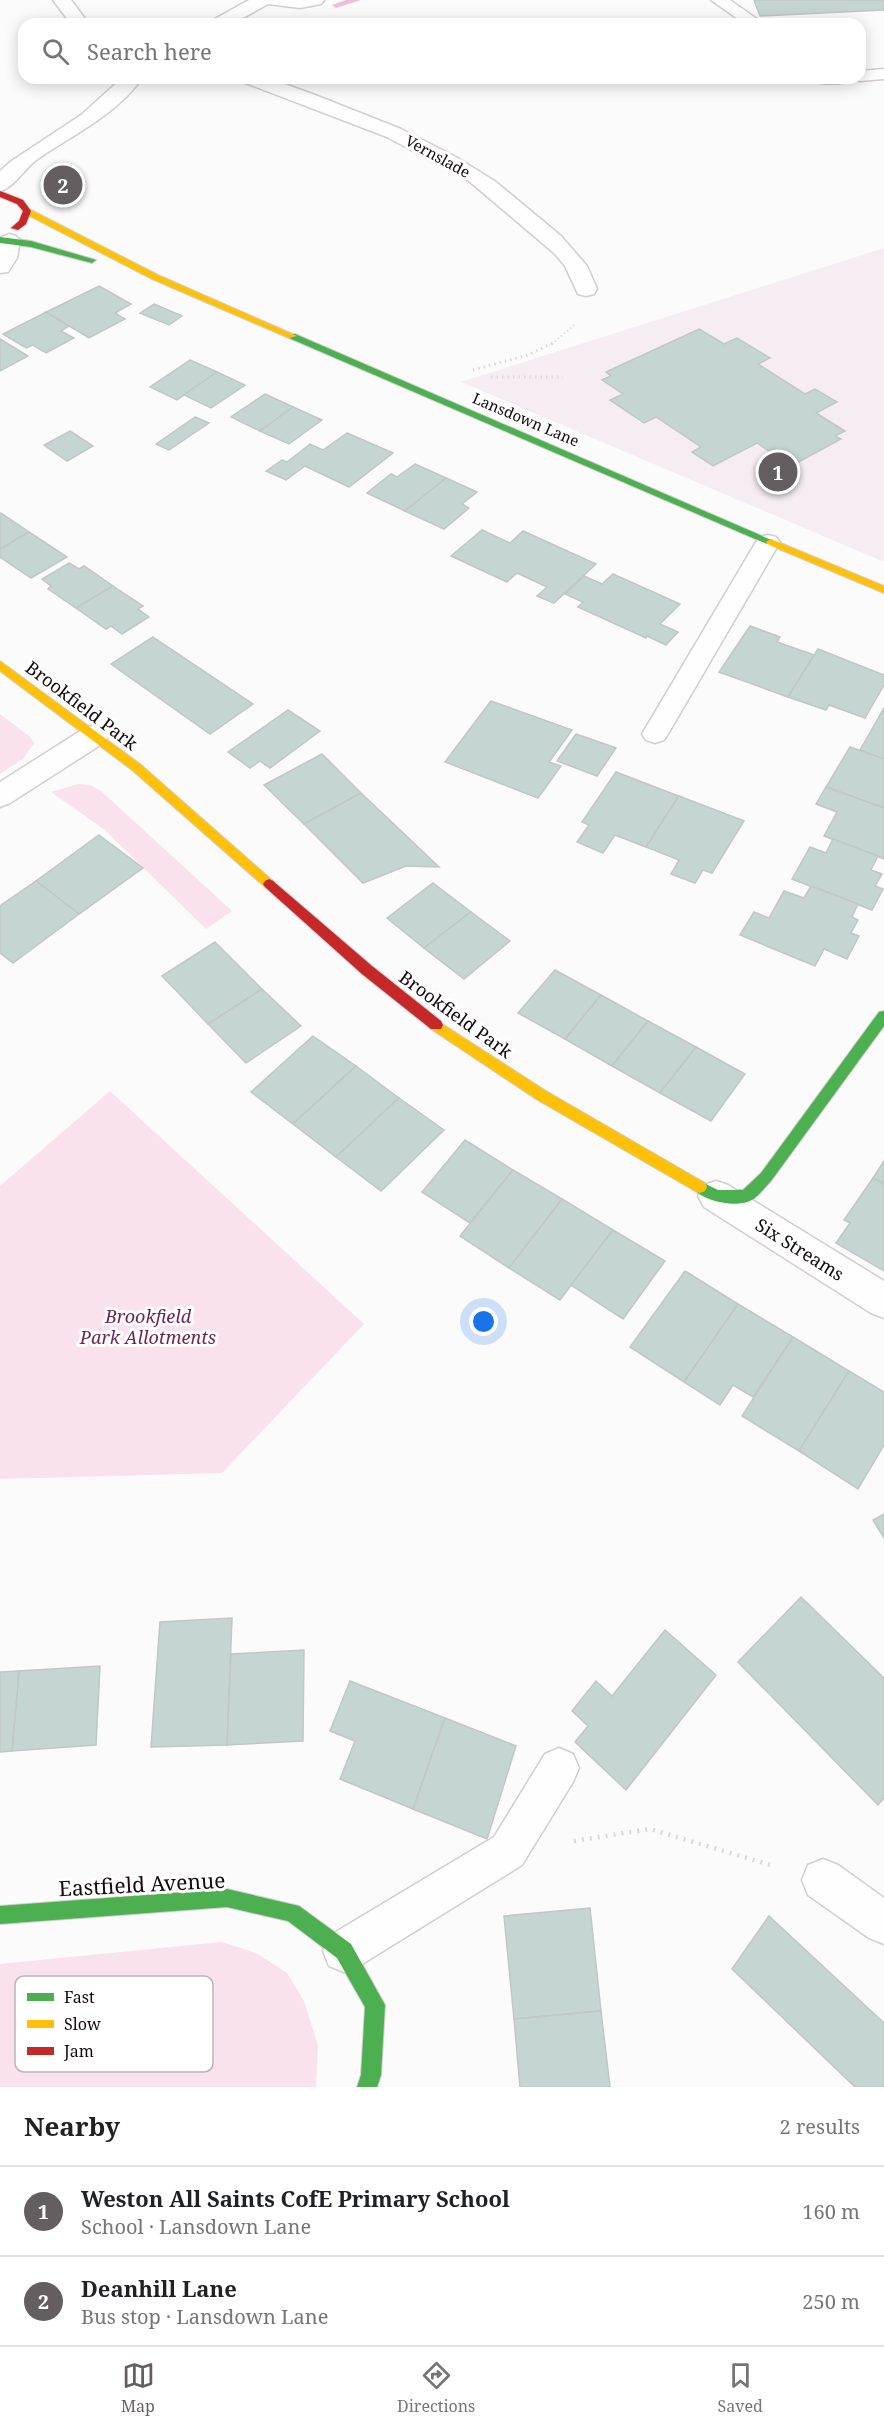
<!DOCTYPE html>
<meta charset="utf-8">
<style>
body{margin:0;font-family:"Noto Serif",serif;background:#f6f6f6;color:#202124}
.you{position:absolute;left:484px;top:1322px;width:21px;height:21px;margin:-15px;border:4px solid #fff;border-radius:50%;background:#1a73e8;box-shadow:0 0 0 9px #1a73e833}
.badge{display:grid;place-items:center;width:39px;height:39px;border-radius:50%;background:#645e61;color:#fff;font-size:20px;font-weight:700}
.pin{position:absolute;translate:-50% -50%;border:3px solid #fff;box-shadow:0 2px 6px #0006}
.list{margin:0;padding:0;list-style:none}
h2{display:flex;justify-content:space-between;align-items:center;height:78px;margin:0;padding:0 24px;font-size:26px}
h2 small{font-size:20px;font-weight:400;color:#757577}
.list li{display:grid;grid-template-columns:39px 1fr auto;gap:18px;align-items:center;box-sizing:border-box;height:90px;padding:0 24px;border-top:2px solid #e0e0e0}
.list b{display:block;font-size:22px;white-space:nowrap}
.list p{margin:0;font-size:20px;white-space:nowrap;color:#757577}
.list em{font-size:20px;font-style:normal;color:#757577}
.icon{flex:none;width:33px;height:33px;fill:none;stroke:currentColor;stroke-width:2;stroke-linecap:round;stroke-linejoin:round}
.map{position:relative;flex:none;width:884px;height:2087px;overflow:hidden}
.search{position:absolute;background:#fff;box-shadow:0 3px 15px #0003;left:18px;right:18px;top:18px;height:66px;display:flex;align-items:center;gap:15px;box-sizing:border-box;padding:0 21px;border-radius:18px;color:#757577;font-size:22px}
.sheet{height:258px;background:#fff}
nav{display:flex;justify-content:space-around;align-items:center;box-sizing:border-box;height:84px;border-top:2px solid #e0e0e0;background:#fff;font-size:16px;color:#757577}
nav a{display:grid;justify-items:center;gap:3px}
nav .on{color:#645e61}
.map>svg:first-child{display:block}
</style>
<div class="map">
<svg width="884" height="2087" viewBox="0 0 884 2087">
<rect width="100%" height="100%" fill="#fbfbfb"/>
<!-- built -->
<polygon fill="#f6edf2" points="884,248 884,562 461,382"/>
<!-- green -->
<g fill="#f9e1ed">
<polygon points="0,714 29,736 34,743 23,759 0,774"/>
<polygon points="78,784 90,785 101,791 232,911 206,929 105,830 51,792"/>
<polygon points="110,1091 364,1324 222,1473 0,1479 0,1186"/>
<polygon points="222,1942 256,1953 287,1973 304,2001 318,2046 316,2087 0,2087 0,1964"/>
</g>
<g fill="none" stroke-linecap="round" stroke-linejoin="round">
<!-- stream -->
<polygon fill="#ecbed7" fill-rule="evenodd" points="346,0 361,0 336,8 332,5"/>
</g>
<!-- building -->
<g fill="#c5d6d2" stroke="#c0c7c5" stroke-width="1.5">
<polygon points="754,0 884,0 884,10 760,16"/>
<polygon points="99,286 131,304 115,313 125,319 89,338 46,312"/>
<polygon points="154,304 182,316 169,325 140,313"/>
<polygon points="46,312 69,326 61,331 74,338 46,353 33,345 26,348 3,334"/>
<polygon points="699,329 724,344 737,338 770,358 758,364 805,394 815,389 837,402 816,413 845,431 835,436 841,439 791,466 757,443 713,466 692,452 701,447 656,417 644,423 610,400 623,394 602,380 611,376 606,372"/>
<polygon points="0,339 28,356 0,371"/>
<polygon points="190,360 217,372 177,400 150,387"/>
<polygon points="217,372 245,385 211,408 184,395"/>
<polygon points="265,394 293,407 260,431 231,417"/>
<polygon points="293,407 322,420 289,444 260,431"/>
<polygon points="195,417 209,423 169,450 156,444"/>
<polygon points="70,431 93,446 67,461 44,445"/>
<polygon points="347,433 393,453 349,487 305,466 286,480 266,471 282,460 287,462 310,444 323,450"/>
<polygon points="415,464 446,478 405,511 367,493 391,474 397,477"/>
<polygon points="446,478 477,492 462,504 469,508 444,529 405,511"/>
<polygon points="1,513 29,532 0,549 0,514"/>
<polygon points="482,530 510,543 523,531 596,564 554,603 537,596 547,587 517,573 507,582 451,556"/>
<polygon points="29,532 67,557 31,578 0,557 0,549"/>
<polygon points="69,563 79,569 84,566 113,586 76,608 48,589 51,586 42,579"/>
<polygon points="613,574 680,604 660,624 678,632 666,645 647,636 646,638 578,607 583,602 565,594 584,576 602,584"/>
<polygon points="113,586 143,606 138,609 149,617 122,634 111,626 106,629 76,608"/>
<polygon points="750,626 780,637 777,642 814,655 788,697 719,672"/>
<polygon points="153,637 253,704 210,734 111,664"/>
<polygon points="818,649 884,675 884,685 865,718 829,705 826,710 788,697"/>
<polygon points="491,701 572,730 549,762 561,766 538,798 445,762"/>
<polygon points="884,708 884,759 860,750"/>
<polygon points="288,710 320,731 270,768 260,761 250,768 228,752"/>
<polygon points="576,734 616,748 597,776 557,761"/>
<polygon points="850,747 884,759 884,808 826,787"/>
<polygon points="322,754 361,793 304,824 264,785"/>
<polygon points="616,772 679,796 646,847 615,835 603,853 577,842 589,825 582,822"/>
<polygon points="826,787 884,808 884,859 824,836 837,812 816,804"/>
<polygon points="361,793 439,867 406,866 363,883 304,824"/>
<polygon points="679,796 744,821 712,873 703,870 695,883 671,874 679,860 646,847"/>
<polygon points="99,835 143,868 79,914 36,881"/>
<polygon points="833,839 878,856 871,870 882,874 875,886 883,889 872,910 792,879 810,847 826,853"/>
<polygon points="36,881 79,914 13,963 0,953 0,906"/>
<polygon points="433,883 471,912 424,948 387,918"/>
<polygon points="811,886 858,904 852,917 858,920 851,933 859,936 847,959 824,949 815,966 740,935 754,912 769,918 784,891 804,898"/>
<polygon points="471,912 510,941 464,979 424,948"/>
<polygon points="215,942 262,989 208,1024 162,976"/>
<polygon points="555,970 601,995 565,1039 518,1013"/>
<polygon points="262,989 301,1026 246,1063 208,1024"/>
<polygon points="601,995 648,1021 612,1066 565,1039"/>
<polygon points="648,1021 696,1047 660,1093 612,1066"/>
<polygon points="313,1036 356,1066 293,1124 251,1092"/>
<polygon points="696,1047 745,1074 711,1121 660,1093"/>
<polygon points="356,1066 399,1098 336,1157 293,1124"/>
<polygon points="399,1098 444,1130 381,1191 336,1157"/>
<polygon points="465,1140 513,1170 470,1223 422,1192"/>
<polygon points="884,1161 884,1184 873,1178"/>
<polygon points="513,1170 562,1199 509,1268 460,1236"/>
<polygon points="873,1178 884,1184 884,1271 836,1243 850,1223 844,1220"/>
<polygon points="562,1199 613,1230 560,1300 509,1268"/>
<polygon points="613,1230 665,1261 623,1319 571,1285"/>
<polygon points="685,1271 738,1304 684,1382 630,1347"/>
<polygon points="738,1304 793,1337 753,1397 733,1385 720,1405 684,1382"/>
<polygon points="793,1337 849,1371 799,1451 742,1416"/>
<polygon points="849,1371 884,1392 884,1445 858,1489 799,1451"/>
<polygon points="884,1514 884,1538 873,1520"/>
<polygon points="801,1597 884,1678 884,1798 878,1805 738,1662"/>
<polygon points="232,1618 227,1745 151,1747 160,1622"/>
<polygon points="665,1630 716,1675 626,1790 575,1742 588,1726 572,1711 596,1681 612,1696"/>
<polygon points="304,1650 303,1741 227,1745 231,1654"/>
<polygon points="100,1666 96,1745 12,1751 19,1671"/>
<polygon points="19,1671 12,1751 0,1752 0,1672"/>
<polygon points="350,1681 445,1718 413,1809 340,1779 355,1741 330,1731"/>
<polygon points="445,1718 516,1746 487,1839 413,1809"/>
<polygon points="590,1908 601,2011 514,2019 504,1916"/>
<polygon points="769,1916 884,2023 884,2087 855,2087 732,1969"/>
<polygon points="601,2011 610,2087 520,2087 514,2019"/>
</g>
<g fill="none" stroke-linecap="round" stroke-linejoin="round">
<!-- lane casing -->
<g stroke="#d3cdd0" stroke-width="3">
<g id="lane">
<polygon points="711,0 730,0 764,24 745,24"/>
<polygon points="884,69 884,79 860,81 853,78 860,78 860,71"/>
<path d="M812,78H850L847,82C837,84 825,84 815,82Z"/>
<polygon points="768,535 776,537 780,542 668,734 664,740 655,743 646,740 642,734 756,542 760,537"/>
<polygon points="559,1748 573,1754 579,1768 573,1782 522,1865 359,1966 344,1972 329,1966 323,1951 329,1936 494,1837 545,1754"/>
<polygon points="823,1859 838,1865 884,1898 884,1944 869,1938 808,1895 802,1880 808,1865"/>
</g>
</g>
<!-- street casing -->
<g stroke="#d3cdd0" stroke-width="3">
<g id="street">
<polygon points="53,0 71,0 89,24 71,24"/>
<polygon points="249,0 324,0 321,4 300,8 268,4 232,24 210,24 213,20"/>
<path d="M122,78H142C117,115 70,136 35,161C24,170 13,188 0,191V171L10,162L81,115Z"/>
<polygon points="241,78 268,78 315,95 401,129 456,157 496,182 561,236 587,266 597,289 594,294 586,296 578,294 565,266 554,253 469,181 387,137 243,82"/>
<polygon points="9,234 16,236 20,240 17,258 8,272 0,273 0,238"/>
<polygon points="95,725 105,728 109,735 105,742 10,803 0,807 0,782 85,728"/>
<polygon points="716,1181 728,1185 884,1281 884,1318 871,1313 704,1207 698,1196 704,1185"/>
</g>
</g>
<!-- fast casing -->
<g stroke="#d3cdd0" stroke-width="2">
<g id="fast">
<polygon points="0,237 31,241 96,260 92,263 31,247 0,243"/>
<polygon points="289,334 295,334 776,542 775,544 767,544 289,338"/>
<path d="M884,1011V1026L771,1181C765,1187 758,1197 750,1201C736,1208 700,1201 693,1187L695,1183L700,1181L718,1190H743L761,1173L879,1012Z"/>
<polygon points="227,1889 299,1906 351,1944 385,2005 381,2075 377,2087 357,2087 361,2075 365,2007 337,1958 288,1921 227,1907 0,1924 0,1906"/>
</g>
</g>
<!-- slow casing -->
<g stroke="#d3cdd0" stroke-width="2">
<g id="slow">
<polygon points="27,208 158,275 297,336 289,338 152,279 24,213 23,211"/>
<polygon points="771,539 884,586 884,593 767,544 766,542"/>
<polygon points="0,661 140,764 273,881 275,884 273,887 265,887 132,770 0,671"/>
<polygon points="436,1020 546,1091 705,1183 707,1187 705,1191 700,1193 695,1191 536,1099 431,1029 429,1025 431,1021"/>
</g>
</g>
<!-- jam casing -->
<g stroke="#d3cdd0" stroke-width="2">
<g id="jam">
<polygon points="0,191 23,200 31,211 26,224 18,230 11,228 19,221 23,211 17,204 0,197"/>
<polygon points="269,879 273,881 372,966 441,1021 443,1025 441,1029 431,1029 362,974 265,887 263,884 265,881"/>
</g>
</g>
<!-- path-far2 -->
<g stroke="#dad9d9" stroke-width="2" stroke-dasharray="1 3" stroke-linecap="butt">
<polyline points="169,81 191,78"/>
<polyline points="552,344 574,325"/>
</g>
<!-- path-far1 -->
<g stroke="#dad9d9" stroke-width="3" stroke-dasharray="1.5 4" stroke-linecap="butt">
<polyline points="473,370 528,355 555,342"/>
<polyline points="491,377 563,377"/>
</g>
<!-- path -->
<polyline stroke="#dad9d9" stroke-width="4.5" stroke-dasharray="2 6" stroke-linecap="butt" points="574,1841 650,1829 774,1866"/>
<!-- lane -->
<use href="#lane" fill="#fefefe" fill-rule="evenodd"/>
<!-- street -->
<use href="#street" fill="#fefefe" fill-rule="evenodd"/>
<!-- fast -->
<use href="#fast" fill="#4caf50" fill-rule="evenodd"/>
<!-- slow -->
<use href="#slow" fill="#ffc107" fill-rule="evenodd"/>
<!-- jam -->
<use href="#jam" fill="#c62828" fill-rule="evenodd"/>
</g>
<g text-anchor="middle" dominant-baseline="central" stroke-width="6" stroke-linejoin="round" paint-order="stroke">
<!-- far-street labels -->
<g font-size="15" fill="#13090e" stroke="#fff">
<text transform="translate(438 156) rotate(29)">Vernslade</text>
<text transform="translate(526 419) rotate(23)">Lansdown Lane</text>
</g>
<!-- street labels -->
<g font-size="18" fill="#13090e" stroke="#fff">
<text transform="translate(82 705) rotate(37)">Brookfield Park</text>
<text transform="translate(456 1014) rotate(36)">Brookfield Park</text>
<text transform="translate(800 1249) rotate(32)">Six Streams</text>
</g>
<!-- park labels -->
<g font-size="18" font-style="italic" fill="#702454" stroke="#fff">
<text x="148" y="1316">Brookfield<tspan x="148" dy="21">Park Allotments</tspan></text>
</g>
<!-- near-street labels -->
<g font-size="21" fill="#13090e" stroke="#fff">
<text transform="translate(142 1884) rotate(-3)">Eastfield Avenue</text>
</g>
</g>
<!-- legend -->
<rect x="15" y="1976" width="198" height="96" rx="9" fill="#fff" stroke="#b8b5b7" stroke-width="1.5"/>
<rect x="27" y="1993" width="27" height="8" fill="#4caf50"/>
<rect x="27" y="2020" width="27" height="8" fill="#ffc107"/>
<rect x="27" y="2047" width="27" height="8" fill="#c62828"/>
<g font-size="16" fill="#13090e">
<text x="64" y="2003">Fast</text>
<text x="64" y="2030">Slow</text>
<text x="64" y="2057">Jam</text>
</g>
</svg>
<div class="you"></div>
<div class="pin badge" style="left:778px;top:472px">1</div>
<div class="pin badge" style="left:63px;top:185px">2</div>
<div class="search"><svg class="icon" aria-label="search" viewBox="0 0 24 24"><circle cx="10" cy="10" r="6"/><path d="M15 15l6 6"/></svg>Search here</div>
</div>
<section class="sheet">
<h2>Nearby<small>2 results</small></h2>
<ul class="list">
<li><span class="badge">1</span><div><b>Weston All Saints CofE Primary School</b><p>School · Lansdown Lane</p></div><em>160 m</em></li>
<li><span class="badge">2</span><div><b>Deanhill Lane</b><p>Bus stop · Lansdown Lane</p></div><em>250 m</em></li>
</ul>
</section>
<nav>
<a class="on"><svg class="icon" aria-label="map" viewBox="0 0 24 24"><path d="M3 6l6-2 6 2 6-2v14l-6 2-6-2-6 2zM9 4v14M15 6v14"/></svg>Map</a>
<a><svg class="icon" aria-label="directions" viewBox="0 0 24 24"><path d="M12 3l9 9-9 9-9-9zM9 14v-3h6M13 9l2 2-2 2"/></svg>Directions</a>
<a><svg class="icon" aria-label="saved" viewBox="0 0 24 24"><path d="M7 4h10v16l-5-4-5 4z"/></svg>Saved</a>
</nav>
